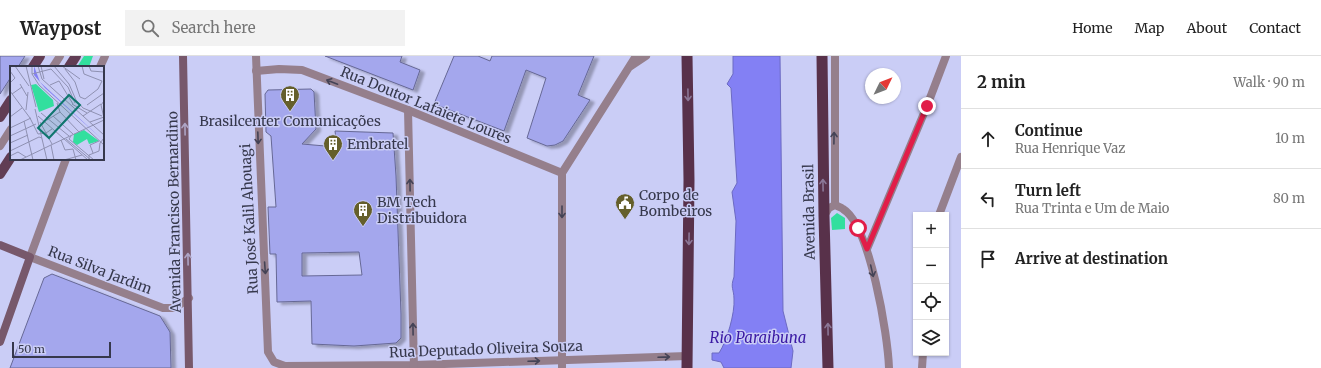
<!DOCTYPE html>
<meta charset="utf-8">
<style>
body{margin:0;font-family:Merriweather,serif;background:#f2f2f2;color:#222}
.controls{position:absolute;right:12px;bottom:12px;display:grid;overflow:hidden;border-radius:0px;box-shadow:0 1px 3px #0004}
.controls button{width:36px;height:36px;display:grid;place-items:center;padding:0;border:0;border-bottom:1px solid #e0e0e0;background:#fff;color:#222;font:20px sans-serif}
.compass{position:absolute;left:865px;top:12px;width:36px;height:36px;border-radius:50%;background:#fff;box-shadow:0 1px 3px #0004;rotate:47deg}
.scale{position:absolute;left:12px;bottom:10px;width:99px;box-sizing:border-box;padding-left:4px;border:2px solid #36384c;border-top:0;font-size:11px;line-height:14px;white-space:nowrap;color:#36384c;-webkit-text-stroke:3px #cacdf6;paint-order:stroke}
.stop{position:absolute;width:12px;height:12px;margin:-9px;border:3px solid #e11d48;border-radius:50%;background:#fff}
.stop.end{background:#e11d48;border-color:#fff;box-shadow:0 1px 4px #0008}
.list{margin:0;padding:0;list-style:none}
h2{display:flex;justify-content:space-between;align-items:center;height:52px;margin:0;padding:0 16px;font-size:17px}
h2 small{font-size:13px;font-weight:400;color:#767676}
.list li{display:grid;grid-template-columns:26px 1fr auto;gap:12px;align-items:center;box-sizing:border-box;height:60px;padding:0 16px;border-top:1px solid #e0e0e0}
.list b{display:block;font-size:15px;white-space:nowrap}
.list p{margin:0;font-size:13px;white-space:nowrap;color:#767676}
.list em{font-size:13px;font-style:normal;color:#767676}
.icon{flex:none;width:22px;height:22px;fill:none;stroke:currentColor;stroke-width:2;stroke-linecap:round;stroke-linejoin:round}
.map{position:relative;flex:none;width:961px;height:312px;overflow:hidden}
header{display:flex;align-items:center;gap:24px;box-sizing:border-box;height:56px;padding:0 20px;background:#fff;border-bottom:1px solid #e0e0e0}
header strong{font-size:19px}
nav{display:flex;gap:22px;margin-inline-start:auto;font-size:14px}
.search{width:280px;height:36px;background:#f2f2f2;display:flex;align-items:center;gap:10px;box-sizing:border-box;padding:0 14px;border-radius:0px;color:#767676;font-size:15px}
main{display:flex}
aside{flex:1;background:#fff}
.map>svg:first-child{display:block}
</style>
<header>
<strong>Waypost</strong>
<div class="search"><svg class="icon" aria-label="search" viewBox="0 0 24 24"><circle cx="10" cy="10" r="6"/><path d="M15 15l6 6"/></svg>Search here</div>
<nav><a>Home</a><a>Map</a><a>About</a><a>Contact</a></nav>
</header>
<main>
<div class="map">
<svg width="961" height="312" viewBox="0 0 961 312">
<defs>
<filter id="shadow"><feDropShadow dx="4.5" dy="2.5" stdDeviation="1" flood-color="#0004"/></filter>
</defs>
<rect width="100%" height="100%" fill="#cacdf6"/>
<!-- green -->
<g fill="#32df9e">
<polygon points="84,0 93,0 89,11 77,11"/>
<polygon points="837,157 845,162 845,173 832,174 831,162"/>
</g>
<!-- water -->
<path fill="#8380f4" stroke="#6c6ac2" d="M733,0H780L783,255L793,295L791,312H724L721,306L712,304V297H719C727,285 735,257 734,243C734,233 730,232 734,221L736,165L732,136L737,127L731,32L727,28L733,18Z"/>
<!-- building -->
<g fill="#a4a7ed" stroke="#666895" fill-rule="evenodd" filter="url(#shadow)">
<polygon points="0,0 25,0 18,11 11,11 11,21 0,38"/>
<polygon points="325,0 402,0 400,6 420,14 413,34"/>
<polygon points="454,0 478,0 490,5 492,0 594,0 578,39 590,44 563,85 555,89 547,90 527,82 546,22 526,14 504,75 434,48"/>
<path d="M311,33L314,36L316,73L302,88L337,91L335,75L393,77L396,120L401,258V282L396,287L354,290L312,288L311,245L277,246L276,198H270L268,151H276L271,80L266,76L265,38L268,34ZM359,196L362,219L302,220V197Z"/>
<polygon points="52,218 160,260 170,276 171,312 10,312 44,222"/>
</g>
<g fill="none" stroke-linecap="round" stroke-linejoin="round">
<!-- service -->
<g stroke="#957f8c" stroke-width="8">
<polyline points="53,11 60,0"/>
<polyline points="0,90 11,73"/>
</g>
<!-- minor -->
<g stroke="#957f8c" stroke-width="8">
<polyline points="256,0 268,296 274,306 285,310 414,309 687,300"/>
<polyline points="631,10 646,0"/>
<polyline points="100,11 105,0"/>
<polyline points="256,15 279,13 302,14 408,54 562,117"/>
<polyline points="408,54 414,312"/>
<polyline points="835,149 835,0"/>
<polyline points="939,159 961,101"/>
<path d="M824,160L829,152L835,149C837,150 841,151 843,153C870,169 888,280 889,312"/>
<polyline points="867,193 927,50 946,0"/>
<polyline points="30,201 66,103"/>
<polyline points="562,312 562,117 636,0"/>
<polyline points="922,312 923,297"/>
</g>
<!-- tertiary -->
<polyline stroke="#957f8c" stroke-width="8" points="30,201 163,252 175,252 189,242"/>
<!-- secondary -->
<g stroke="#77586b" stroke-width="8">
<polyline points="183,0 189,312"/>
<polyline points="0,189 30,201 0,286"/>
</g>
<!-- primary -->
<g stroke="#613d54" stroke-width="10">
<polyline points="33,11 40,0"/>
<polyline points="69,11 76,0"/>
<polyline points="0,61 11,44"/>
<polyline points="0,118 11,101"/>
</g>
<!-- trunk -->
<g stroke="#58314a" stroke-width="11">
<polyline points="687,0 689,124 687,312"/>
<polyline points="822,0 824,160 828,312"/>
</g>
</g>
<!-- one-way arrows -->
<defs><path id="oneway-shaft" d="M-6 0H5M1.5-3L5.5 0L1.5 3" fill="none" stroke-width="1.6" stroke-linecap="round" stroke-linejoin="round"/></defs>
<g stroke="#444356">
<use href="#oneway-shaft" transform="translate(332 26) rotate(-159)"/>
<use href="#oneway-shaft" transform="translate(258 82) rotate(88)"/>
<use href="#oneway-shaft" transform="translate(834 82) rotate(-89)"/>
<use href="#oneway-shaft" transform="translate(410 129) rotate(-91)"/>
<use href="#oneway-shaft" transform="translate(562 156) rotate(90)"/>
<use href="#oneway-shaft" transform="translate(265 212) rotate(86)"/>
<use href="#oneway-shaft" transform="translate(872 215) rotate(77)"/>
<use href="#oneway-shaft" transform="translate(413 273) rotate(-91)"/>
<use href="#oneway-shaft" transform="translate(664 301) rotate(-2)"/>
<use href="#oneway-shaft" transform="translate(534 305) rotate(-2)"/>
</g>
<g stroke="#8b7797">
<use href="#oneway-shaft" transform="translate(688 39) rotate(89)"/>
<use href="#oneway-shaft" transform="translate(823 129) rotate(-91)"/>
<use href="#oneway-shaft" transform="translate(689 183) rotate(91)"/>
<use href="#oneway-shaft" transform="translate(828 273) rotate(-91)"/>
</g>
<g stroke="#ada4c5">
<use href="#oneway-shaft" transform="translate(185 73) rotate(-91)"/>
<use href="#oneway-shaft" transform="translate(188 203) rotate(-91)"/>
</g>
<g fill="none" stroke-linecap="round" stroke-linejoin="round">
<!-- route -->
<polyline stroke="#e11d48" stroke-width="5" points="858,172 867,193 927,50"/>
</g>
<!-- icons -->
<defs>
<g id="building-pin" transform="scale(1)"><path d="M0 17L-7.5 6A9.5 9.5 0 1 1 7.5 6Z" fill="#655f2b" stroke="#cacdf6"/><path d="M-4-6H4V6H1V3H-1V6H-4ZM-2.5-4.3h1.7v1.8h-1.7ZM.8-4.3h1.7v1.8H.8ZM-2.5-1h1.7V.8h-1.7ZM.8-1h1.7V.8H.8Z" fill="#fff"/></g>
<g id="civic-pin" transform="scale(1)"><path d="M0 17L-7.5 6A9.5 9.5 0 1 1 7.5 6Z" fill="#655f2b" stroke="#cacdf6"/><path d="M-.6-6.5H3V-4.5H.6V-3L4-1V1h2V6H-6V1h2V-1L-.6-3ZM-1.2 2.5V6h2.4V2.5Z" fill="#fff"/></g>
</defs>
<g fill-rule="evenodd">
<use href="#building-pin" x="290" y="39"/>
<use href="#building-pin" x="333" y="88"/>
<use href="#civic-pin" x="625" y="147"/>
<use href="#building-pin" x="363" y="154"/>
</g>
<g text-anchor="middle" dominant-baseline="central" stroke-width="3" stroke-linejoin="round" paint-order="stroke">
<!-- street labels -->
<g font-size="14" fill="#36384c" stroke="#cacdf6">
<text transform="translate(426 49) rotate(22)">Rua Doutor Lafaiete Loures</text>
<text transform="translate(174 156) rotate(-91)">Avenida Francisco Bernardino</text>
<text transform="translate(809 156) rotate(-91)">Avenida Brasil</text>
<text transform="translate(249 163) rotate(-93)">Rua José Kalil Ahouagi</text>
<text transform="translate(100 214) rotate(21)">Rua Silva Jardim</text>
<text transform="translate(486 293) rotate(-2)">Rua Deputado Oliveira Souza</text>
</g>
<!-- poi labels -->
<g font-size="14" fill="#36384c" stroke="#cacdf6" text-anchor="start">
<text x="290" y="65" text-anchor="middle">Brasilcenter Comunicações</text>
<text x="347" y="88">Embratel</text>
<text x="639" y="139">Corpo de<tspan x="639" dy="16">Bombeiros</tspan></text>
<text x="377" y="146">BM Tech<tspan x="377" dy="16">Distribuidora</tspan></text>
</g>
<!-- water labels -->
<g font-size="15" font-style="italic" fill="#3b1aa4" stroke="#cacdf6">
<text x="758" y="281">Rio Paraibuna</text>
</g>
</g>
<!-- overview -->
<g transform="translate(10 10)">
<rect width="94" height="94" fill="#cacdf6"/>
<path d="M26,18L43,34L44,40L29,46L21,19ZM74,64L89,75L79,78L77,73L67,79L63,76L64,68Z" fill="#32df9e"/>
<path d="M24,0L30,16L94,75L35,22L24,9Z" fill="#8380f4"/>
<path fill="none" stroke="#8f91b2" stroke-width="1" d="M5,0L19,20M16,0L26,41M22,0V8L29,19L94,79M28,0L32,13L94,69M31,0L34,13M44,0L59,18L66,34L73,42L92,50M52,0L70,13M79,0L81,5L94,6M41,3L58,21L65,37M55,3L65,16L70,31L75,33L88,23L92,15L74,8L72,0M0,5L5,12L0,17M22,8L41,3M10,18L17,30M40,19L49,15L63,38M0,25L20,52L28,68L36,67L42,78M2,28L12,21M94,35L91,39L94,52M47,37L50,46L69,66M62,38L77,47M77,39L94,27M25,43L37,94M16,44L18,26M31,47L59,70M28,50L78,94M43,50L63,68M73,50L91,38M0,51L12,42M37,54L50,46M14,55L23,94M30,56L36,67L42,63M80,56L94,51M0,62L21,52M48,62L60,48M0,70L26,58M61,70L59,73L84,94M56,73L81,94M51,74L55,84L63,83L66,94M0,77L18,69M0,85L29,71L32,72M83,87L80,79L89,75M0,90L8,86L16,91M10,94L41,79M44,94L41,79L94,54M54,94L72,89M79,94V89L89,85L90,77L94,72"/>
<path fill="#0f766e" fill-opacity="0.15" stroke="#0f766e" stroke-width="2" d="M59,29L70,39L39,72L28,62Z"/>
<rect width="94" height="94" fill="none" stroke="#36384c" stroke-width="2"/>
</g>
</svg>
<div class="controls">
<button>+</button>
<button>−</button>
<button><svg class="icon" aria-label="locate" viewBox="0 0 24 24"><circle cx="12" cy="12" r="6"/><path d="M12 2v4M12 18v4M2 12h4M18 12h4"/></svg></button>
<button><svg class="icon" aria-label="layers" viewBox="0 0 24 24"><path d="M12 4l9 5-9 5-9-5zM3 14l9 5 9-5"/></svg></button>
</div>
<svg class="compass" viewBox="-18 -18 36 36"><path d="M0-13l5 13h-10z" fill="#e53935"/><path d="M0 13l5-13h-10z" fill="#767676"/></svg>
<div class="scale">50 m</div>
<div class="stop" style="left:858px;top:172px"></div>
<div class="stop end" style="left:927px;top:50px"></div>
</div>
<aside>
<h2>2 min<small>Walk · 90 m</small></h2>
<ul class="list">
<li><svg class="icon" aria-label="ahead" viewBox="0 0 24 24"><path d="M12 20V5M6 11l6-6 6 6"/></svg><div><b>Continue</b><p>Rua Henrique Vaz</p></div><em>10 m</em></li>
<li><svg class="icon" aria-label="left" viewBox="0 0 24 24"><path d="M17 20v-9H6M10 6l-5 5 5 5"/></svg><div><b>Turn left</b><p>Rua Trinta e Um de Maio</p></div><em>80 m</em></li>
<li><svg class="icon" aria-label="arrive" viewBox="0 0 24 24"><path d="M6 21V4h12l-3 4 3 4H6"/></svg><div><b>Arrive at destination</b></div></li>
</ul>
</aside>
</main>
